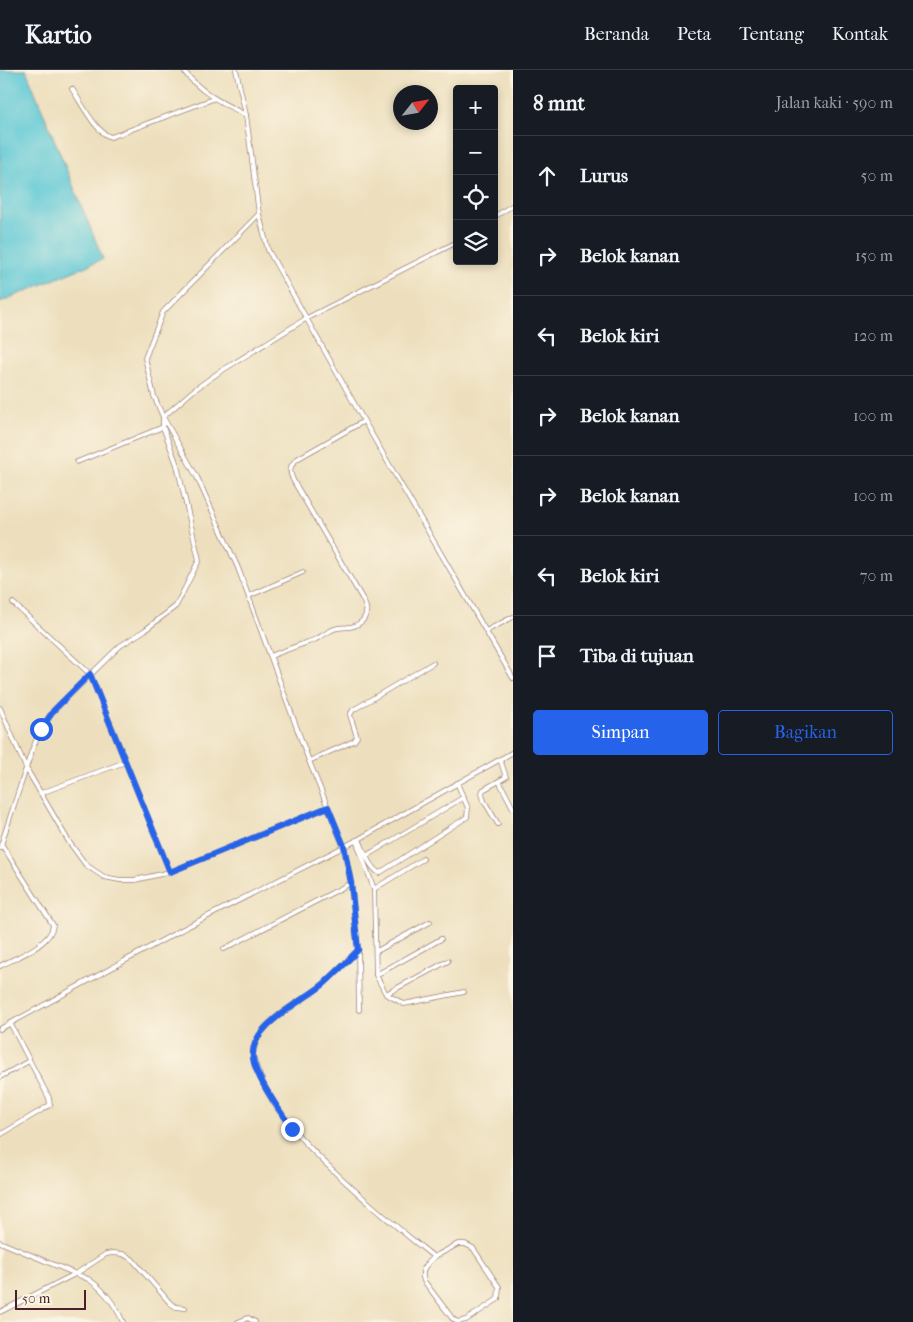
<!DOCTYPE html>
<html lang="id">
<meta charset="utf-8">
<style>
body{margin:0;font-family:"IM FELL French Canon",serif;background:#242831;color:#f1f3f6}
.controls{position:absolute;right:15px;top:15px;display:grid;overflow:hidden;border-radius:5px;box-shadow:0 2px 8px #0003}
.controls button{width:45px;height:45px;display:grid;place-items:center;padding:0;border:0;border-bottom:1px solid #363941;background:#171b24;color:#f1f3f6;font:25px sans-serif}
.compass{position:absolute;left:393px;top:15px;width:45px;height:45px;border-radius:50%;background:#171b24;box-shadow:0 2px 8px #0003;rotate:59deg}
.scale{position:absolute;left:15px;bottom:12px;width:71px;box-sizing:border-box;padding-left:5px;border:2px solid #4a1f2b;border-top:0;font-size:14px;line-height:18px;white-space:nowrap;color:#4a1f2b;-webkit-text-stroke:4px #fcf5e5;paint-order:stroke}
.stop{position:absolute;width:15px;height:15px;margin:-11px;border:4px solid #2563eb;border-radius:50%;background:#fff}
.stop.end{background:#2563eb;border-color:#fff;box-shadow:0 1px 5px #0008}
.list{margin:0;padding:0;list-style:none}
h2{display:flex;justify-content:space-between;align-items:center;height:65px;margin:0;padding:0 20px;font-size:21px}
h2 small{font-size:16px;font-weight:400;color:#9ea1a6}
.list li{display:grid;grid-template-columns:32px 1fr auto;gap:15px;align-items:center;box-sizing:border-box;height:80px;padding:0 20px;border-top:1px solid #363941}
.list b{display:block;font-size:19px;white-space:nowrap}
.list em{font-size:16px;font-style:normal;color:#9ea1a6}
.actions{display:flex;gap:10px;padding:15px 20px}
.actions a{flex:1;padding:11px 0;border:1px solid #2563eb;border-radius:5px;text-align:center;font-size:18px;color:#2563eb}
.actions .main{background:#2563eb;color:#fff}
.icon{flex:none;width:28px;height:28px;fill:none;stroke:currentColor;stroke-width:2;stroke-linecap:round;stroke-linejoin:round}
.map{position:relative;flex:none;width:513px;height:1252px;overflow:hidden}
header{display:flex;align-items:center;gap:30px;box-sizing:border-box;height:70px;padding:0 25px;background:#171b24;border-bottom:1px solid #363941}
header strong{font-size:24px}
nav{display:flex;gap:28px;margin-inline-start:auto;font-size:18px}
main{display:flex}
aside{flex:1;background:#171b24}
.map>svg:first-child{display:block}
</style>
<header>
<strong>Kartio</strong>
<nav><a>Beranda</a><a>Peta</a><a>Tentang</a><a>Kontak</a></nav>
</header>
<main>
<div class="map">
<svg width="513" height="1252" viewBox="0 0 513 1252">
<rect width="100%" height="100%" fill="#fcf5e5"/>
<filter id="ink" filterUnits="userSpaceOnUse"><feTurbulence type="fractalNoise" baseFrequency=".02" numOctaves="2"/><feDisplacementMap in="SourceGraphic" scale="10" xChannelSelector="R" yChannelSelector="G"/><feConvolveMatrix kernelMatrix="1 2 1 2 8 2 1 2 1" color-interpolation-filters="sRGB"/></filter>
<filter id="wash" filterUnits="userSpaceOnUse"><feTurbulence type="fractalNoise" baseFrequency=".0096" numOctaves="4" result="noise"/><feDisplacementMap in="SourceGraphic" scale="20" xChannelSelector="R" yChannelSelector="G"/><feGaussianBlur stdDeviation="1.12" result="paint"/><feColorMatrix in="noise" values="0 0 0 0 0 0 0 0 0 0 0 0 0 0 0 0 0 1.4 0 .05"/><feComposite in="paint" operator="in"/></filter>
<g filter="url(#wash)">
<rect width="100%" height="100%" fill="#eddfbd"/>
<!-- water -->
<polygon fill="#5cc8d5" stroke="#537480" points="0,0 26,0 103,189 0,232"/>
</g>
<g filter="url(#ink)">
<g fill="none" stroke-linecap="round" stroke-linejoin="round">
<!-- service casing -->
<g stroke="#9c7f74" stroke-width="5.5">
<g id="service">
<path d="M183,0C201,23 220,32 246,45"/>
<polyline points="236,0 246,45 259,144 268,180 364,351 513,608"/>
<path d="M72,19C81,32 96,63 111,67L213,29"/>
<polyline points="259,144 163,242 145,288 154,326 163,347 197,407 238,498 309,691 344,777 351,813 358,880 359,940"/>
<polyline points="494,147 513,135"/>
<polyline points="77,392 163,357"/>
<polyline points="249,526 303,502"/>
<polyline points="13,533 90,604 170,802 328,737"/>
<polyline points="486,561 513,547"/>
<path d="M271,586C285,580 300,575 314,570C322,567 330,559 338,558C348,557 356,558 363,550C369,542 366,536 362,528L293,410C289,401 289,396 297,389L364,351"/>
<polyline points="0,638 26,698 69,772 86,795 104,807 120,810 135,810 170,802"/>
<polyline points="309,691 354,671 357,667 350,645 353,640 433,593"/>
<polyline points="499,711 513,738"/>
<polyline points="41,723 125,692"/>
<polyline points="498,754 484,731 482,723 483,720 506,707 500,689"/>
<path d="M359,769C364,780 368,796 379,803L381,802L467,747L468,738L457,713"/>
<polyline points="356,770 374,819 376,905 386,924 404,934 464,922"/>
<polyline points="0,778 32,680 41,659 54,640 120,576 145,560 176,536 199,490 177,395 163,357 163,347 194,320 218,303 307,248 457,172"/>
<polyline points="366,786 464,727"/>
<polyline points="374,819 423,789"/>
<polyline points="224,879 351,813"/>
<path d="M358,880C346,892 335,904 322,915C302,932 264,948 255,974C250,985 256,995 260,1006C276,1046 308,1077 339,1106C370,1135 401,1161 434,1187C426,1195 420,1200 424,1211L452,1248L457,1252L466,1250L498,1229L499,1217L473,1178L465,1174H458L434,1187"/>
<polyline points="377,881 430,852"/>
<path d="M0,896C17,887 51,875 53,855L2,775"/>
<polyline points="376,905 441,869"/>
<polyline points="386,924 448,891"/>
<polyline points="0,959 183,859 359,769 513,682"/>
<polyline points="0,1007 29,991"/>
<polyline points="0,1065 50,1035 49,1028 10,953"/>
<path d="M0,1172L88,1209C105,1220 115,1234 123,1252"/>
<polyline points="0,1242 77,1203 106,1184 113,1183 123,1184 132,1189 170,1233 176,1237 185,1238"/>
<polyline points="238,1252 248,1248 255,1252"/>
</g>
</g>
<!-- service -->
<use href="#service" stroke="#fff" stroke-width="4"/>
</g>
</g>
<g fill="none" stroke-linecap="round" stroke-linejoin="round" filter="url(#ink)">
<!-- route -->
<path stroke="#2563eb" stroke-width="6" d="M41,659L54,640L90,604L170,802L328,737L344,776L351,813L358,880C347,892 336,903 325,913C303,932 249,955 253,988C255,1007 281,1042 292,1059"/>
</g>
</svg>
<div class="controls">
<button>+</button>
<button>−</button>
<button><svg class="icon" aria-label="locate" viewBox="0 0 24 24"><circle cx="12" cy="12" r="6"/><path d="M12 2v4M12 18v4M2 12h4M18 12h4"/></svg></button>
<button><svg class="icon" aria-label="layers" viewBox="0 0 24 24"><path d="M12 4l9 5-9 5-9-5zM3 14l9 5 9-5"/></svg></button>
</div>
<svg class="compass" viewBox="-18 -18 36 36"><path d="M0-13l5 13h-10z" fill="#e53935"/><path d="M0 13l5-13h-10z" fill="#9ea1a6"/></svg>
<div class="scale">50 m</div>
<div class="stop" style="left:41px;top:659px"></div>
<div class="stop end" style="left:292px;top:1059px"></div>
</div>
<aside>
<h2>8 mnt<small>Jalan kaki · 590 m</small></h2>
<ul class="list">
<li><svg class="icon" aria-label="ahead" viewBox="0 0 24 24"><path d="M12 20V5M6 11l6-6 6 6"/></svg><div><b>Lurus</b></div><em>50 m</em></li>
<li><svg class="icon" aria-label="right" viewBox="0 0 24 24"><path d="M7 20v-9h11M14 6l5 5-5 5"/></svg><div><b>Belok kanan</b></div><em>150 m</em></li>
<li><svg class="icon" aria-label="left" viewBox="0 0 24 24"><path d="M17 20v-9H6M10 6l-5 5 5 5"/></svg><div><b>Belok kiri</b></div><em>120 m</em></li>
<li><svg class="icon" aria-label="right" viewBox="0 0 24 24"><path d="M7 20v-9h11M14 6l5 5-5 5"/></svg><div><b>Belok kanan</b></div><em>100 m</em></li>
<li><svg class="icon" aria-label="right" viewBox="0 0 24 24"><path d="M7 20v-9h11M14 6l5 5-5 5"/></svg><div><b>Belok kanan</b></div><em>100 m</em></li>
<li><svg class="icon" aria-label="left" viewBox="0 0 24 24"><path d="M17 20v-9H6M10 6l-5 5 5 5"/></svg><div><b>Belok kiri</b></div><em>70 m</em></li>
<li><svg class="icon" aria-label="arrive" viewBox="0 0 24 24"><path d="M6 21V4h12l-3 4 3 4H6"/></svg><div><b>Tiba di tujuan</b></div></li>
</ul>
<div class="actions"><a class="main">Simpan</a><a>Bagikan</a></div>
</aside>
</main>
